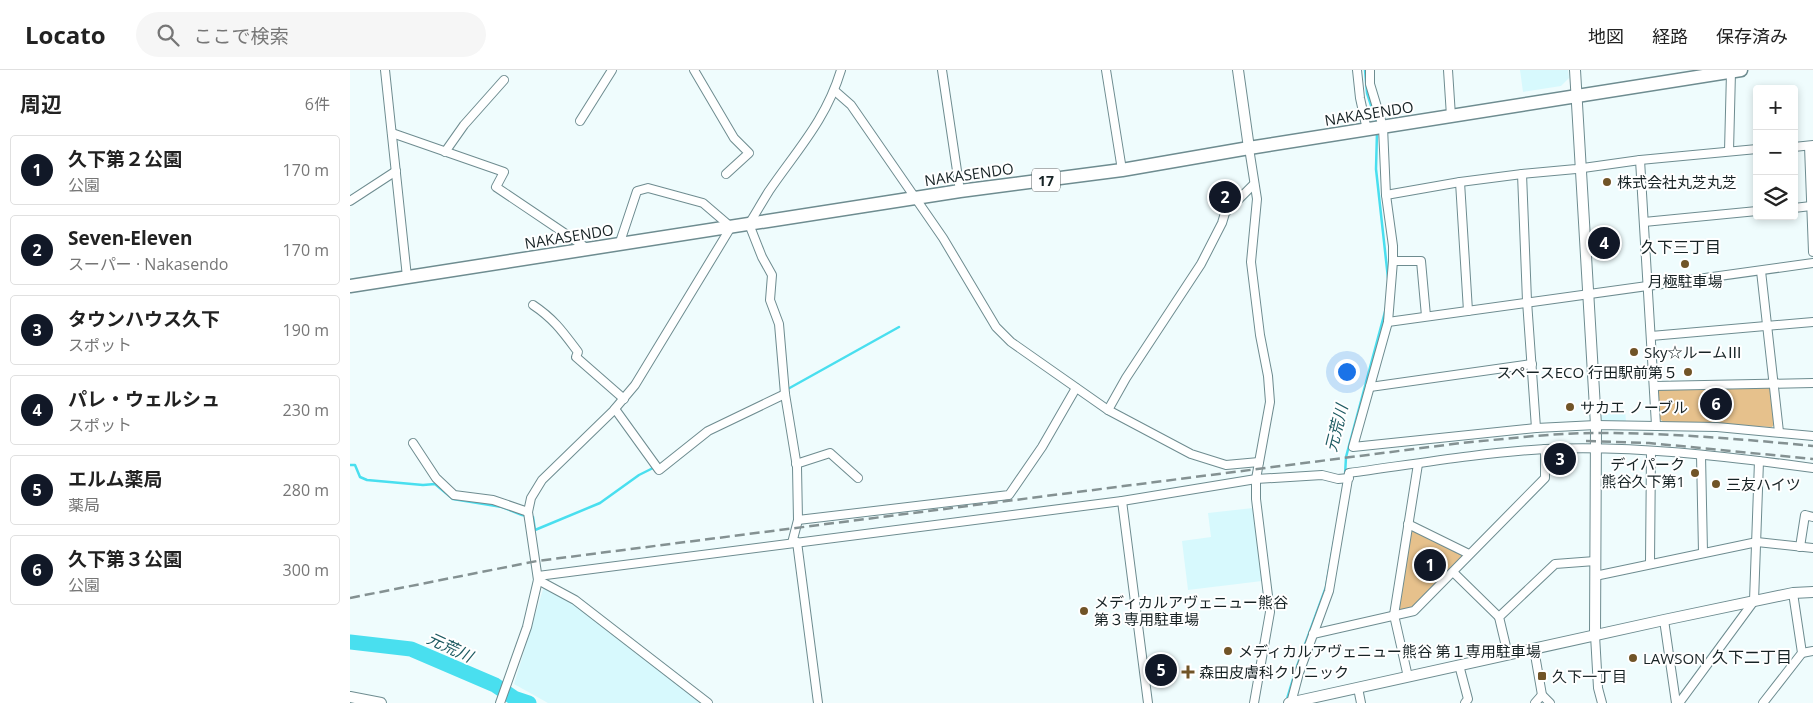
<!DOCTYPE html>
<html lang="ja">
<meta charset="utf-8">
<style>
body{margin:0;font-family:"Open Sans","Noto Sans JP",sans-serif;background:#f6f6f6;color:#222}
.controls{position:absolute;right:15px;top:15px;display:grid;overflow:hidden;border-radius:5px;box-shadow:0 2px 8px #0003}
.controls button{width:45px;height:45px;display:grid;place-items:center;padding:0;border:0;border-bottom:1px solid #e0e0e0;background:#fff;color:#222;font:25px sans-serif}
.you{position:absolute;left:996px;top:301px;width:18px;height:18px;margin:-12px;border:4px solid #fff;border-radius:50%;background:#1a73e8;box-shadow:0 0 0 8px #1a73e833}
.badge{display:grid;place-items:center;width:32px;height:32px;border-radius:50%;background:#111827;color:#fff;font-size:16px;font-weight:700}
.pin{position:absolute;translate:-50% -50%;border:2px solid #fff;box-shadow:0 1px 5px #0006}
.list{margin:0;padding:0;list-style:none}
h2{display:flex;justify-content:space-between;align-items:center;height:65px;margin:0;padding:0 20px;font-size:21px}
h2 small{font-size:16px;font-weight:400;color:#767676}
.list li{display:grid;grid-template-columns:32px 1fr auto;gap:15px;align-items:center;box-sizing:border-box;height:70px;margin:0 10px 10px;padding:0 10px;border:1px solid #e0e0e0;border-radius:5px}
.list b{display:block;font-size:19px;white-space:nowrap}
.list p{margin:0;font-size:16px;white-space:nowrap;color:#767676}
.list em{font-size:16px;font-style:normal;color:#767676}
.icon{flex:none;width:28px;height:28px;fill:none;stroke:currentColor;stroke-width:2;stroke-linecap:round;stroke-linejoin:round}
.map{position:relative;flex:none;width:1463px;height:633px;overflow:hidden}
header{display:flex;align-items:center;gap:30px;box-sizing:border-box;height:70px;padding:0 25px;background:#fff;border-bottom:1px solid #e0e0e0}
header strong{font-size:24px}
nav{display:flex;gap:28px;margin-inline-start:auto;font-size:18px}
.search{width:350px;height:45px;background:#f6f6f6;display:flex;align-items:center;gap:12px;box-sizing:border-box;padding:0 18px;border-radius:28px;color:#767676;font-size:19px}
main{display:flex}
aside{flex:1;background:#fff}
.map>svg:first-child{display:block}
</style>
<header>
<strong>Locato</strong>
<div class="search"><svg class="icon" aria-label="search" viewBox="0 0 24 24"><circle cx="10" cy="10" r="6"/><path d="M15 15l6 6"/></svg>ここで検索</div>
<nav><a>地図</a><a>経路</a><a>保存済み</a></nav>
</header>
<main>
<aside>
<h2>周辺<small>6件</small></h2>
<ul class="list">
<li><span class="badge">1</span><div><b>久下第２公園</b><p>公園</p></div><em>170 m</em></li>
<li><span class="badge">2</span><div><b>Seven-Eleven</b><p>スーパー · Nakasendo</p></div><em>170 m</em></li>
<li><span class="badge">3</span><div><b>タウンハウス久下</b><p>スポット</p></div><em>190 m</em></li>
<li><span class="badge">4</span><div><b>パレ・ウェルシュ</b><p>スポット</p></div><em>230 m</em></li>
<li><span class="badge">5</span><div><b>エルム薬局</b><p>薬局</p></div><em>280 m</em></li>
<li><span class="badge">6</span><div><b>久下第３公園</b><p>公園</p></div><em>300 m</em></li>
</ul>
</aside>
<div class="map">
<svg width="1463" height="633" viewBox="0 0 1463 633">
<rect width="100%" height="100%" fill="#effcfd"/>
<!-- built -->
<g fill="#d7f9fd">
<polygon points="1170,0 1218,0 1219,8 1211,16 1173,22"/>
<polygon points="1275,339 1276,352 1252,352 1251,340"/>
<polygon points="903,438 912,511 838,520 832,471 861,467 858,443"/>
<polygon points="194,516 223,532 353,633 198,633 164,614"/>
</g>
<!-- green -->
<g fill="#e6c18c">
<polygon points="1421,318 1425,354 1422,357 1318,353 1313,352 1309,348 1307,319"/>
<polygon points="1062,460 1114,485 1062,538 1048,541"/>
</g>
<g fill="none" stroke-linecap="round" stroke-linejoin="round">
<!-- stream -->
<g stroke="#49dfef" stroke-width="2.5">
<polyline points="1015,0 1017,23 1027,54"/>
<polyline points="1027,62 1026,99 1038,208"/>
<polyline points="436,320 549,257"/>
<polyline points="0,395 5,395 10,407 17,410 73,415 85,414 103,429 152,437 172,445 183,447 185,460 250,433 289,405 305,397"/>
<polyline points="995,405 996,387 1036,238"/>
<polyline points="936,632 946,599 976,517 984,472"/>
</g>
<!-- river -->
<polyline stroke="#49dfef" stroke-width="15" points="0,572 61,579 145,615 164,628 179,633"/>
<!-- minor casing -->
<g stroke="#6e8c90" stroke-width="10">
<g id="minor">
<polyline points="35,0 57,207"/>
<polyline points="344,0 384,68 399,83 376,104"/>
<polyline points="592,0 610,121"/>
<polyline points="756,0 772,100"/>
<polyline points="1007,0 1010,28 1017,60"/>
<polyline points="1020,0 1020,14 1033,57 1036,125 1043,176 1043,191 1038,252 1003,377 1186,358 1246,355 1367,357 1463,366"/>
<polyline points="1098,0 1101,46"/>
<polyline points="485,21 501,35 593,168 646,257 661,272 758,340 841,384 876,395 909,392"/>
<polyline points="230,51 262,0"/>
<polyline points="42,63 154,102 146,117 238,179"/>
<polyline points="1459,76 1463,182"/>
<polyline points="1444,77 1463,75"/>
<polyline points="899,78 907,129 901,192 910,265 918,306 920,332 906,409 906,429 920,542 904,633"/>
<polyline points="1379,81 1381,2"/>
<polyline points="95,82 114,55 154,10"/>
<polyline points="1290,90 1306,355"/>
<polyline points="1172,104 1177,231 1186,358"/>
<polyline points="1110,112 1118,241"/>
<polyline points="1036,125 1110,112 1172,104 1226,99 1290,90 1407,79"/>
<polyline points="0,131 46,101"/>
<polyline points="1444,138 1461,136"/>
<polyline points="1294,152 1407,141"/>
<polyline points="1043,191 1071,191 1076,246"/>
<polyline points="1411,201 1429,362"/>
<path d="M183,235C204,249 213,262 228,282L226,287L274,329"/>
<polyline points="1038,252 1463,193"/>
<polyline points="1301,266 1463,252"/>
<polyline points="1304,316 1463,313"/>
<polyline points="1020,317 1182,294"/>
<polyline points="265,339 309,400 358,361 435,324"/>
<polyline points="758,340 776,308 851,194 872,153 875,143 904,114"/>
<polyline points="63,373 86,408 104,425 143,430 178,442"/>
<polyline points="1351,385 1353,482"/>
<polyline points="446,394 480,383 508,408"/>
<polyline points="772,431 798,633"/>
<polyline points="448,450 659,425 692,377 726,318"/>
<polyline points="1058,454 1119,484"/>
<polyline points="447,472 468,633"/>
<path d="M442,473L448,450L447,397L435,324L429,254L420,230L422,205L412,187L399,154C406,143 412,132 419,121C447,80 476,50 491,0"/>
<polyline points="1450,477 1455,445 1463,447"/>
<polyline points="1300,493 1301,381"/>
<polyline points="1103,502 1149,547"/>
<polyline points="188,506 772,431 906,409 972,405 988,409 999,408"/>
<polyline points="1245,506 1407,472 1463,478"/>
<polyline points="188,510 225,530 358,633"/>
<polyline points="1314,550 1326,633"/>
<polyline points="963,564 1064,541 1195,408 1195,379"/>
<polyline points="1245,565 1248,618 1252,633"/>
<polyline points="1184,579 1192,625 1200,633"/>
<polyline points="1452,583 1463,581"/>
<polyline points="1158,585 1149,547 1205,494 1245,491"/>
<polyline points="1109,595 1118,629 1115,633"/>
<polyline points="1058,607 1044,545 1068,394"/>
<polyline points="1008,618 1011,633"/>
<polyline points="150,633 177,557 188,510 178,442 181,428 192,410 263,341 285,315 381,157 353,133 298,118 287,121 269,175"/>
<path d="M941,633L949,603L979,521L999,403C1065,394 1129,383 1195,379C1284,375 1374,386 1463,398"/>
<polyline points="1185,633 1192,625"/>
<polyline points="1329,633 1404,531 1409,391"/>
<polyline points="1413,633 1452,583 1443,523"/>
</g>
</g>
<!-- tertiary casing -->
<g stroke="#6e8c90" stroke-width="12">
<g id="tertiary">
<polyline points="888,0 899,78"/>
<polyline points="1225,0 1246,355 1245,565"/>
<polyline points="0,627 31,633"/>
<polyline points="939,633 1314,550 1443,523 1463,522"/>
</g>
</g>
<!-- trunk casing -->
<g stroke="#6e8c90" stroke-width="15">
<polyline id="trunk" points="0,216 610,121 772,100 899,78 1391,0"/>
</g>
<!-- minor -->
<use href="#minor" stroke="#fff" stroke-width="8"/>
<!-- tertiary -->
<use href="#tertiary" stroke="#fff" stroke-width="10"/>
<!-- trunk -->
<use href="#trunk" stroke="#fff" stroke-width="12"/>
<!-- rail -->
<g stroke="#849192" stroke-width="2.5" stroke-dasharray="10 5" stroke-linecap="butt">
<polyline points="1236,371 1299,373 1463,389"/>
<path d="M0,528L187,491L1111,373C1156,369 1202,363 1247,363C1320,363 1391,369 1463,376"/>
</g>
</g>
<!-- markers -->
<g fill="#715427" stroke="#fff" stroke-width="2">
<circle cx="1257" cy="112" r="5"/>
<circle cx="1335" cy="194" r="5"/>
<circle cx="1284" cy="282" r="5"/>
<circle cx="1338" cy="302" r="5"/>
<circle cx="1220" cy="337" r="5"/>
<circle cx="1345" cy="403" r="5"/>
<circle cx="1366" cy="414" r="5"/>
<circle cx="734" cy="541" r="5"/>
<circle cx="878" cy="581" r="5"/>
<circle cx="1283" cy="588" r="5"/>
<path d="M835.5 594.5h5v5h5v5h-5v5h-5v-5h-5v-5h5z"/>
<rect x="1187" y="601" width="10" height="10" rx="2.5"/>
</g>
<g text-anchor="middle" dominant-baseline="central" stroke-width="4" stroke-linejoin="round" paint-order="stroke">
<!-- shield labels -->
<rect fill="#fff" stroke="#5d6566" stroke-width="1" x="682" y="98.5" width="28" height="23" rx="4"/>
<g font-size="14" font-weight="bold" fill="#172325">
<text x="696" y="110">17</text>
</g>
<!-- street labels -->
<g font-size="15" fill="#172325" stroke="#fff">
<text transform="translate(1019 43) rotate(-9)">NAKASENDO</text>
<text transform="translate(619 104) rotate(-8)">NAKASENDO</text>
<text transform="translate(219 166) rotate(-9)">NAKASENDO</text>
</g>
<!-- poi labels -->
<g font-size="15" fill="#172325" stroke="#fff" text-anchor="start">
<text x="1267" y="112">株式会社丸芝丸芝</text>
<text x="1335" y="211" text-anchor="middle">月極駐車場</text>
<text x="1294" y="282">Sky☆ルームⅢ</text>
<text x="1328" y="302" text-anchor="end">スペースECO 行田駅前第５</text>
<text x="1230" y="337">サカエ ノーブル</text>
<text x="1335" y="394" text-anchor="end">デイパーク<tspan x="1335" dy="17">熊谷久下第1</tspan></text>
<text x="1376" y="414">三友ハイツ</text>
<text x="744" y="532">メディカルアヴェニュー熊谷<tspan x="744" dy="17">第３専用駐車場</tspan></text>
<text x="888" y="581">メディカルアヴェニュー熊谷 第１専用駐車場</text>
<text x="1293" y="588">LAWSON</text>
<text x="849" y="602">森田皮膚科クリニック</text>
<text x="1202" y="606">久下一丁目</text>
</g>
<!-- neighbourhood labels -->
<g font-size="16" fill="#172325" stroke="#fff">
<text x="1331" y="177">久下三丁目</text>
<text x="1402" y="587">久下二丁目</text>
</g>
<!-- water labels -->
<g font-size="16" font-style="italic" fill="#1e5b62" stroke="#fff">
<text transform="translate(986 358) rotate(-76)">元荒川</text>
<text transform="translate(100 577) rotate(25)">元荒川</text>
</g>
</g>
</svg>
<div class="controls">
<button>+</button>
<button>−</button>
<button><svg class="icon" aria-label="layers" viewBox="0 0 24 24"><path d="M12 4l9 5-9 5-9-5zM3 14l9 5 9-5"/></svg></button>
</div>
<div class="you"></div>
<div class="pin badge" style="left:1080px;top:495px">1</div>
<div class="pin badge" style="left:875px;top:127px">2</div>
<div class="pin badge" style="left:1210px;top:389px">3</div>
<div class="pin badge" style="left:1254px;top:173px">4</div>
<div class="pin badge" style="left:811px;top:600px">5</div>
<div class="pin badge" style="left:1366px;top:334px">6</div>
</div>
</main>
